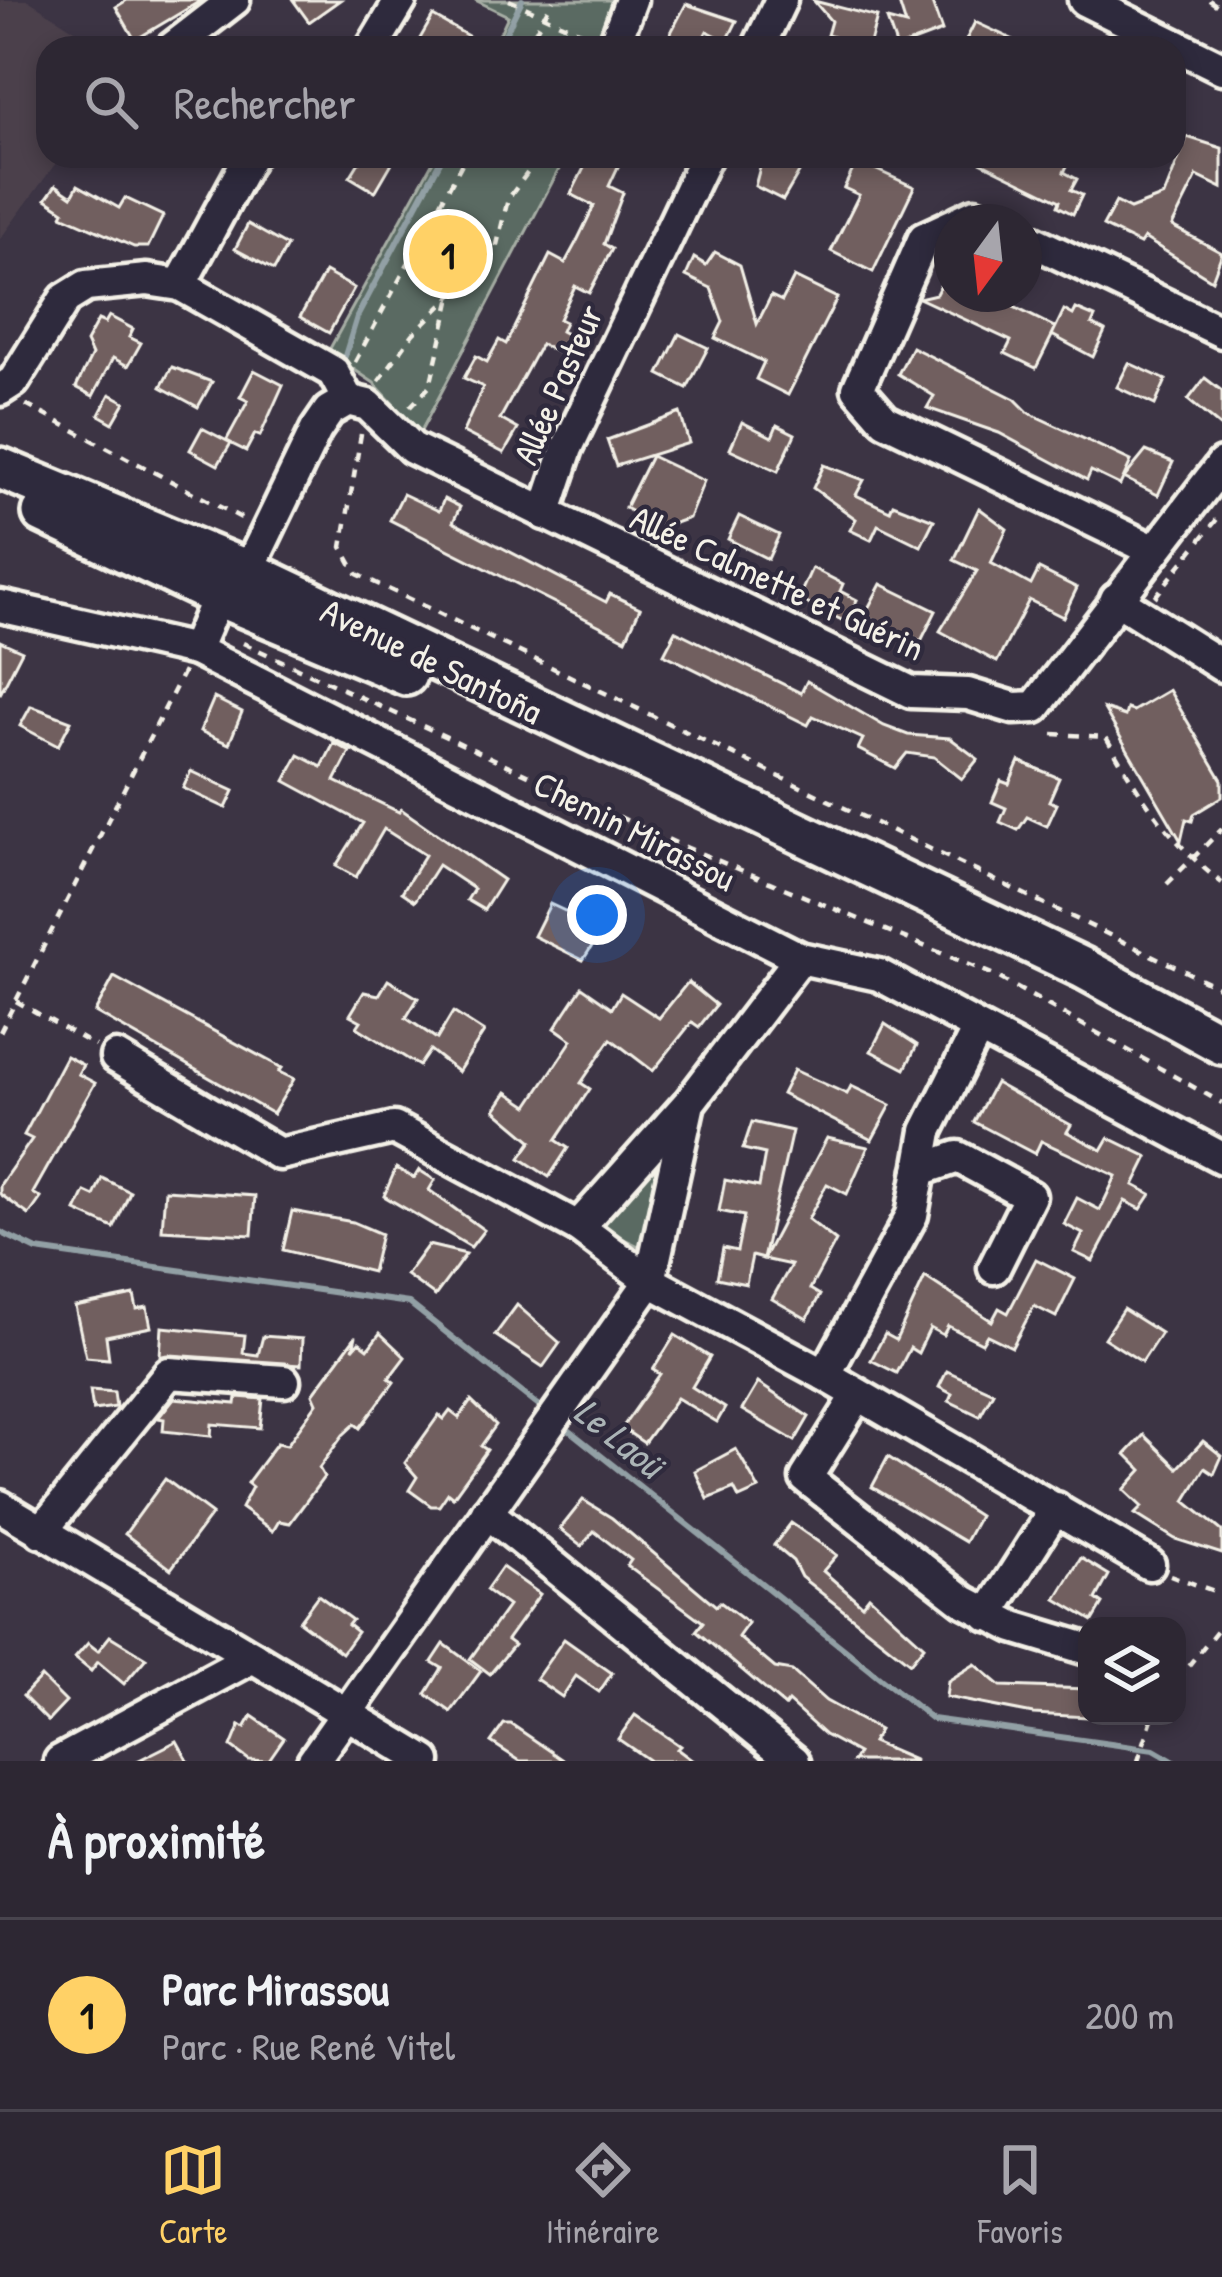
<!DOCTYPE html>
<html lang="fr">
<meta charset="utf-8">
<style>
body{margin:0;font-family:"Patrick Hand",sans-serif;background:#352f3b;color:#f1f3f6}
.controls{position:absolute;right:36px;bottom:36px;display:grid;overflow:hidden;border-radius:24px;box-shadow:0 6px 18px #0003}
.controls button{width:108px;height:108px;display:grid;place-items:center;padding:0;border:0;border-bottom:3px solid #48444e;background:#2d2733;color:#f1f3f6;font:60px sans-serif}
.compass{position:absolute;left:934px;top:204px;width:108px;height:108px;border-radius:50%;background:#2d2733;box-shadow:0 6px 18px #0003;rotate:195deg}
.you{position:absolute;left:597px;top:915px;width:42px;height:42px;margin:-30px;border:9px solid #fff;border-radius:50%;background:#1a73e8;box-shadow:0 0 0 18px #1a73e833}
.badge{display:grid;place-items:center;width:78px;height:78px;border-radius:50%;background:#ffd166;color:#111;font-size:39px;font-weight:700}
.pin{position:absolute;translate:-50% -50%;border:6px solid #fff;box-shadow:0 3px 12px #0006}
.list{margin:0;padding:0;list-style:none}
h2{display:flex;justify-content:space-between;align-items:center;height:156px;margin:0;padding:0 48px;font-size:51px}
h2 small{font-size:39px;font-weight:400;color:#a7a5ac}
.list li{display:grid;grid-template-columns:78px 1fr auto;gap:36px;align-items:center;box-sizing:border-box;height:192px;padding:0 48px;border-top:3px solid #48444e}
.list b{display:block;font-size:45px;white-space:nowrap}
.list p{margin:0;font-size:39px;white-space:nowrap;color:#a7a5ac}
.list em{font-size:39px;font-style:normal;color:#a7a5ac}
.icon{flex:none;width:66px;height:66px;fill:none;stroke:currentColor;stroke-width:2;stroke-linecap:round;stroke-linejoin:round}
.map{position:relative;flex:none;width:1222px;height:1761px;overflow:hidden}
.search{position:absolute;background:#2d2733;box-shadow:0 6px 18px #0003;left:36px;right:36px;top:36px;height:132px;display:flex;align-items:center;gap:30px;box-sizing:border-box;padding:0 42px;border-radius:36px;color:#a7a5ac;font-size:45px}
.sheet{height:348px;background:#2d2733}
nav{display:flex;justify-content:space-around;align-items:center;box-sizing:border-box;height:168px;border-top:3px solid #48444e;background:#2d2733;font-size:33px;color:#a7a5ac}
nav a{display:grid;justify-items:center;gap:6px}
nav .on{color:#ffd166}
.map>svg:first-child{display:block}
</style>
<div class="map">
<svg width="1222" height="1761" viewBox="0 0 1222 1761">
<rect width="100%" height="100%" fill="#3c3444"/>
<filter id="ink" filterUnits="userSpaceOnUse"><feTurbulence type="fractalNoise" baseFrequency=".00833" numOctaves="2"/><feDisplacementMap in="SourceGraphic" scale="24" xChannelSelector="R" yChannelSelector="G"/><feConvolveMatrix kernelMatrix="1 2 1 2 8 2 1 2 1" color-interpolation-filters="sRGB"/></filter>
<g filter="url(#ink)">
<!-- built -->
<polygon fill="#4c414c" points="0,0 28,0 103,48 48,48 48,156 61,156 0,239"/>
<!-- green -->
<g fill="#5a6b62" stroke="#a7aea5" stroke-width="3">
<polygon points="475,0 625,0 604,48 493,48 508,16"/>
<polygon points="436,156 566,156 420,433 374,383 328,352"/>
<polygon points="658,1162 663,1171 647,1242 641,1247 605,1230 600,1218 648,1164"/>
</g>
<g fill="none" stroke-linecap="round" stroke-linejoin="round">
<!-- stream -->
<g stroke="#92a0a5" stroke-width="6">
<polyline points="498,48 522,0"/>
<polyline points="345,356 357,317 443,156"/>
<polyline points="0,1232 37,1250 409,1303 545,1411"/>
<polyline points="560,1423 932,1719 1154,1750 1173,1761"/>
</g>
</g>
<!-- building -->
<g fill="#715e5e" stroke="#f4f1e8" stroke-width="3">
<polygon points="127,0 202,0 135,40 116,7"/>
<polygon points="293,0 340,0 309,22"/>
<polygon points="898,0 931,0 942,31 897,48 887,20 906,25"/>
<polygon points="814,1 877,17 869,47 827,35 831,21"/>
<polygon points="686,4 737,21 727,41 707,31 698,48 667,40"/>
<polygon points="433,16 489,48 430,48 418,42"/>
<polygon points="975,22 1031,48 962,48"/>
<polygon points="1187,137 1222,148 1222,188 1197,176 1172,226 1222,253 1212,280 1144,238 1140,244 1103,226 1116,202 1130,209 1164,196"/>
<polygon points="363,156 396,156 375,192 350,177"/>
<polygon points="590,156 623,156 609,186 623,193 604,244 612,249 589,293 575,286 559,319 565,322 561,331 578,340 568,358 541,344 500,419 518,429 504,453 463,432 483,387 464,378 476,356 487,362 499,340 506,344 550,255 565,263 577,241 594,206 571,194"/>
<polygon points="763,156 799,156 796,161 804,164 783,200 755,186"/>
<polygon points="968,156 1061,156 1070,160 1064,172 1077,179 1071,190 1082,195 1073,214 1058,206 1060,201"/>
<polygon points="857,161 914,187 873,272 831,251 859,195 844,188"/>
<polygon points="56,185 72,196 78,185 119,208 125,198 163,216 148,247 134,247 62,215 64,211 46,199"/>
<polygon points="248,224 287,246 274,270 235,249"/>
<polygon points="715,252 740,265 757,324 771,296 782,301 794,277 837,298 788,395 756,379 764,362 715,338 723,322 711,288 686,276 694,258 706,265"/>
<polygon points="952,262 952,294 988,294 1056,328 1036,368 1005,353 1011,341 919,298 936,294"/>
<polygon points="325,272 354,288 329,333 300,317"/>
<polygon points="1076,309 1095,317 1092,324 1105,331 1093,357 1052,335 1064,310 1073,315"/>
<polygon points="109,316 133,329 129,337 141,343 128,366 113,358 93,396 76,387 92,355 86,342 98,320 105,323"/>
<polygon points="679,334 708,348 687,388 659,374"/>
<polygon points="912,347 1015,399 1029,413 1131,461 1120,485 1091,471 1087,480 999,433 927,408 934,396 898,374"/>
<polygon points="1129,363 1166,380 1155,405 1117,387"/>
<polygon points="172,367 212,382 198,407 161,387"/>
<polygon points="254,370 283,385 260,436 255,434 246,451 226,441 248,401 240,397"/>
<polygon points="1205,378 1222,391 1222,428 1188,400"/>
<polygon points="110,394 125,402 113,423 99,415"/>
<polygon points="680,413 689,443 616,466 607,440"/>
<polygon points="742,422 772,437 777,425 795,434 778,471 730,449"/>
<polygon points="202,428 231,443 218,465 190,450"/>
<polygon points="1146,451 1173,462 1158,495 1124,478"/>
<polygon points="651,456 704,481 689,518 661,528 625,508"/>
<polygon points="824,465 864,480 856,495 890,511 893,504 934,520 921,546 878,525 871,540 850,530 856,519 813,488"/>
<polygon points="403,494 439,511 444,499 460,507 453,522 606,602 610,594 640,608 626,639 390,520"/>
<polygon points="979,508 1007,529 991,563 1031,585 1039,569 1077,588 1063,617 1029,600 997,662 940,631 977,571 954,560"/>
<polygon points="739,516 779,535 768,559 728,539"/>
<polygon points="812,568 843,584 840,591 857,600 846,622 798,599"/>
<polygon points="881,584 936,611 921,641 864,616"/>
<polygon points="676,631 801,693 807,681 884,726 908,735 950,738 978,759 962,779 934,757 907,753 895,768 858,749 863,739 813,716 808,725 664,654"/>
<polygon points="0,641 22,651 0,694"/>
<polygon points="1169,690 1222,780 1222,797 1194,814 1192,821 1186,819 1181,841 1104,709 1125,716 1127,709 1133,711"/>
<polygon points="214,698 242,712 229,744 200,731"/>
<polygon points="31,706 71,721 58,746 20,726"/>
<polygon points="334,743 350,752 335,781 399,812 401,809 503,880 484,910 467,900 474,889 438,865 415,901 402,892 425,855 384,829 356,877 336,866 363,823 285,781 299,755 322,767"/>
<polygon points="1019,761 1059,778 1049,801 1057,804 1047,826 1027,817 1018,830 1000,822 1006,808 992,802 1001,781 1009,784"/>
<polygon points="191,771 234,791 226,808 183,788"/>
<polygon points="550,904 603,929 583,960 534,936"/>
<polygon points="114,977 282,1068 279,1072 294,1079 273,1114 95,1012"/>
<polygon points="388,980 418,998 406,1018 437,1039 453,1012 484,1032 458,1072 430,1050 419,1066 357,1027 361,1021 350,1015 364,992 379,995"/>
<polygon points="688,982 716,1005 699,1027 692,1022 653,1071 611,1039 581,1083 590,1089 556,1140 568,1148 549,1177 520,1158 532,1141 495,1110 507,1092 528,1106 572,1040 555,1028 582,987 612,1008 621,993 659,1018"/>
<polygon points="885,1024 917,1045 905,1069 871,1051"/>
<polygon points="66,1056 83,1065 78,1074 95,1083 33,1193 41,1198 29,1215 0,1194 0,1185 32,1139 24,1135"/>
<polygon points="794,1070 847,1094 851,1086 891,1105 872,1140 782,1094"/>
<polygon points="995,1083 1071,1125 1067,1132 1102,1150 1109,1138 1148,1157 1134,1185 1151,1194 1141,1209 1125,1201 1093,1261 1074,1252 1083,1234 1064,1224 1077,1198 1100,1210 1116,1176 1041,1141 1035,1154 974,1122"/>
<polygon points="752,1122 792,1131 763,1259 752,1256 746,1284 717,1278 723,1248 737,1251 744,1216 719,1211 725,1180 759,1187 765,1154 743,1149"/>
<polygon points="827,1138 868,1147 847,1194 827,1184 808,1219 836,1241 810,1289 820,1295 807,1319 772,1299 791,1265 763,1259"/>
<polygon points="396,1168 414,1178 419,1170 435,1180 429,1190 484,1230 471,1247 384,1196"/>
<polygon points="102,1178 130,1192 114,1228 76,1211 85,1192 94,1196"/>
<polygon points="165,1190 255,1196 252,1235 162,1230"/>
<polygon points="292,1211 353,1222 381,1234 372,1272 283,1250"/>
<polygon points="428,1245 466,1254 435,1296 406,1275"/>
<polygon points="1036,1259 1075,1279 1056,1317 1034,1306 1012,1347 987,1335 982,1343 948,1326 943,1335 930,1328 918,1353 910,1348 897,1373 871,1360 885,1334 896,1340 925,1277 992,1321 999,1308 1008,1313"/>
<polygon points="134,1295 137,1309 147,1307 151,1327 106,1336 109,1359 86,1357 75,1307"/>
<polygon points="517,1305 560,1343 543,1367 495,1335"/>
<polygon points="1123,1309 1161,1333 1142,1362 1104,1338"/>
<polygon points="162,1327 245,1335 243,1353 258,1355 263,1336 302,1339 301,1365 160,1356"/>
<polygon points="380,1333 405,1357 389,1378 394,1382 360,1428 355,1424 343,1435 319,1468 324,1477 290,1523 279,1521 273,1531 241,1508 252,1487 247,1483 277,1443 287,1445 317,1403 313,1394 356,1336 353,1349 359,1342 368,1349"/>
<polygon points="675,1335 710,1357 692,1387 725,1408 717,1422 677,1398 644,1443 622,1428 660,1374 653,1370"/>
<polygon points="947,1371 993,1392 980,1416 949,1401 952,1394 939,1387"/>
<polygon points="758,1383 809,1417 795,1441 742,1410"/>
<polygon points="90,1390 114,1392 116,1407 93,1410"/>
<polygon points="237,1397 263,1399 260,1428 212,1424 211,1436 163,1431 164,1419 158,1418 174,1398 236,1404"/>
<polygon points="471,1401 496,1425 481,1446 487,1450 453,1497 448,1493 439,1506 431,1506 409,1490 417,1477 405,1463 439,1415 444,1419 450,1411 459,1418"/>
<polygon points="1144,1435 1178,1468 1203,1441 1222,1456 1214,1474 1205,1468 1185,1501 1222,1531 1222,1554 1175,1539 1135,1514 1142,1507 1124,1490 1142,1470 1126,1454"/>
<polygon points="736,1449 759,1489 739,1498 734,1488 708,1499 695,1471"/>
<polygon points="888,1457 979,1516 965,1542 872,1487"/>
<polygon points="165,1479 212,1514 171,1569 125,1534"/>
<polygon points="583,1500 612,1518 716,1606 720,1602 748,1623 738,1637 775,1668 792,1671 826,1701 879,1730 872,1742 916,1761 853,1761 858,1753 825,1735 788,1702 785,1706 696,1631 703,1622 627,1566 631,1560 594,1531 582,1546 560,1529"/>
<polygon points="791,1523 837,1555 823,1571 862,1605 869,1596 924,1646 910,1663 801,1577 793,1561 774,1545"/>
<polygon points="1081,1558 1109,1575 1096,1599 1103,1604 1093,1621 1056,1599"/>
<polygon points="502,1567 540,1594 507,1640 514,1645 490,1674 470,1659 508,1606 486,1590"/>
<polygon points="318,1595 352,1620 348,1625 357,1632 342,1653 299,1621"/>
<polygon points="110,1636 146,1658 124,1684 98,1662 91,1671 75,1658 88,1643 98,1651"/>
<polygon points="564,1639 612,1673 599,1692 576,1676 562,1697 536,1679"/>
<polygon points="444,1644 481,1671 451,1712 426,1694 442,1668 432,1662"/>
<polygon points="975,1664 1001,1686 1087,1689 1087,1717 1033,1714 946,1697 948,1681"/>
<polygon points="41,1677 66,1702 48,1721 23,1696"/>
<polygon points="635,1715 680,1746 677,1749 693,1761 650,1761 618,1739"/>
<polygon points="252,1716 284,1738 268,1761 249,1760 231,1747 240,1725 245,1728"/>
<polygon points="504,1724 511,1724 565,1761 520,1761 491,1742"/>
<polygon points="177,1741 188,1761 137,1761"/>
</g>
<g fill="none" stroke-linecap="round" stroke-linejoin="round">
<!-- minor casing -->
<g stroke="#f4f1e8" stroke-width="39">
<g id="minor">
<polyline points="1084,0 1222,68"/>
<polyline points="172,48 234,0"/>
<polyline points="372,48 401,0"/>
<polyline points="613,48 631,0"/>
<polyline points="758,48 781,0"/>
<polyline points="958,222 975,214 992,222"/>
<polyline points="952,225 924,238 858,389 885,420 1153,550"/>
<polyline points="1024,237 1222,332"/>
<polyline points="180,285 250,156"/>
<polyline points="0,390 14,381 65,299 86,286 147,280 180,285 333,372 348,400"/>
<polyline points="545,514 567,448 706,156"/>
<polyline points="248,571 316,430 329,411 348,400 368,405 412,448 911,692 968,694 1014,708 1035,707 1222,464"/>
<polyline points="1116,599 1222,666"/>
<polyline points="0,606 195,650 800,958 879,975 1222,1158"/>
<polyline points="195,650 218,596"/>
<polyline points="116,1057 279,1154 394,1128 578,1227"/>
<polyline points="687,1105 578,1227 650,1281 825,1375 1149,1564"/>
<polyline points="920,1170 958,1157 1030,1196 994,1268"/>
<polyline points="825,1375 912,1215 927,1131 978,1029"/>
<polyline points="858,1395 806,1478 964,1601 1014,1627 1087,1649"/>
<polyline points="0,1506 253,1657"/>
<polyline points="487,1512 794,1761"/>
<polyline points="41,1532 169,1373 284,1381"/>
<polyline points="988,1615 1056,1508"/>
<polyline points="60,1761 253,1657 425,1761"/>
<polyline points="313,1761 650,1281 689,1103 800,958"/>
</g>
</g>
<!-- major casing -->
<g stroke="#f4f1e8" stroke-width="48">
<g id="major">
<polyline points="0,468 248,571 1083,968 1222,1044"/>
<polyline points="43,513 218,596 406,675"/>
</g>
</g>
<!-- path -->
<g stroke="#f4f1e8" stroke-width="4.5" stroke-dasharray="9 9" stroke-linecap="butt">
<polyline points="509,0 591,37"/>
<polyline points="1209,0 1222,9"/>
<polyline points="526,48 553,0"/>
<polyline points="355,362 466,156"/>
<polyline points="379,381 413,334 495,253 508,199 540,156"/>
<polyline points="26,405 245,520"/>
<polyline points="410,407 430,386 451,297"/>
<polyline points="361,434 342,547 357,574 1222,989"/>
<polyline points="1155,597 1222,513"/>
<polyline points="243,643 678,844 994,975 1222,1103"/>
<path d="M1053,734L1106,737C1137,792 1171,844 1222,883"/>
<polyline points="1167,884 1222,829"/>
<polyline points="16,1001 95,1046"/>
<polyline points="0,1032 184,671"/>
<polyline points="1170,1575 1222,1594"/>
<polyline points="1177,1680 1222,1624"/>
<polyline points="1138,1761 1153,1716"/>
</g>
<!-- minor -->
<use href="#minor" stroke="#2f2a3d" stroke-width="30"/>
<!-- major -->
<use href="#major" stroke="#2f2a3d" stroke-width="39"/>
</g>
</g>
<g text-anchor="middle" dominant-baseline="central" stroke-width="9" stroke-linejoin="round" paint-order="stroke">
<!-- street labels -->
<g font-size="36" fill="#f4f1e8" stroke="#2f2a3d">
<text transform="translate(557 384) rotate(-66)">Allée Pasteur</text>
<text transform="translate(778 582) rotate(25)">Allée Calmette et Guérin</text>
<text transform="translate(432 660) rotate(26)">Avenue de Santoña</text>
<text transform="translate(635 830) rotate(27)">Chemin Mirassou</text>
</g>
<!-- water labels -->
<g font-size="39" font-style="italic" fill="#abb4b6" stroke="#2f2a3d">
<text transform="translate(620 1437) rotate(39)">Le Laoü</text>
</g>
</g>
</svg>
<div class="controls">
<button><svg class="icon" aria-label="layers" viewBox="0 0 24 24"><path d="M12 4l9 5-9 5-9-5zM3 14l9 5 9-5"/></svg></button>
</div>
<svg class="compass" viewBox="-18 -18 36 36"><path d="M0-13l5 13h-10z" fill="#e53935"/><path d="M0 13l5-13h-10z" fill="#a7a5ac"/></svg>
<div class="you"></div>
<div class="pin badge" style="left:448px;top:254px">1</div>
<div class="search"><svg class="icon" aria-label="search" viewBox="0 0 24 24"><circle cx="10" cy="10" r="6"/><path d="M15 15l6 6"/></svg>Rechercher</div>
</div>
<section class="sheet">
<h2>À proximité<small></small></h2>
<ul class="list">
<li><span class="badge">1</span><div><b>Parc Mirassou</b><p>Parc · Rue René Vitel</p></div><em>200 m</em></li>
</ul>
</section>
<nav>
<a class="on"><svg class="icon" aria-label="map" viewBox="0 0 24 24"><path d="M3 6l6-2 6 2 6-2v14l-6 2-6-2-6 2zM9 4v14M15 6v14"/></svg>Carte</a>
<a><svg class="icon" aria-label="directions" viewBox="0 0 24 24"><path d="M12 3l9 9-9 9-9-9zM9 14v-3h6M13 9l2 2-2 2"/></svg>Itinéraire</a>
<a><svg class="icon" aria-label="saved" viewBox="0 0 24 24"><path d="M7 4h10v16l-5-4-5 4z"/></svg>Favoris</a>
</nav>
